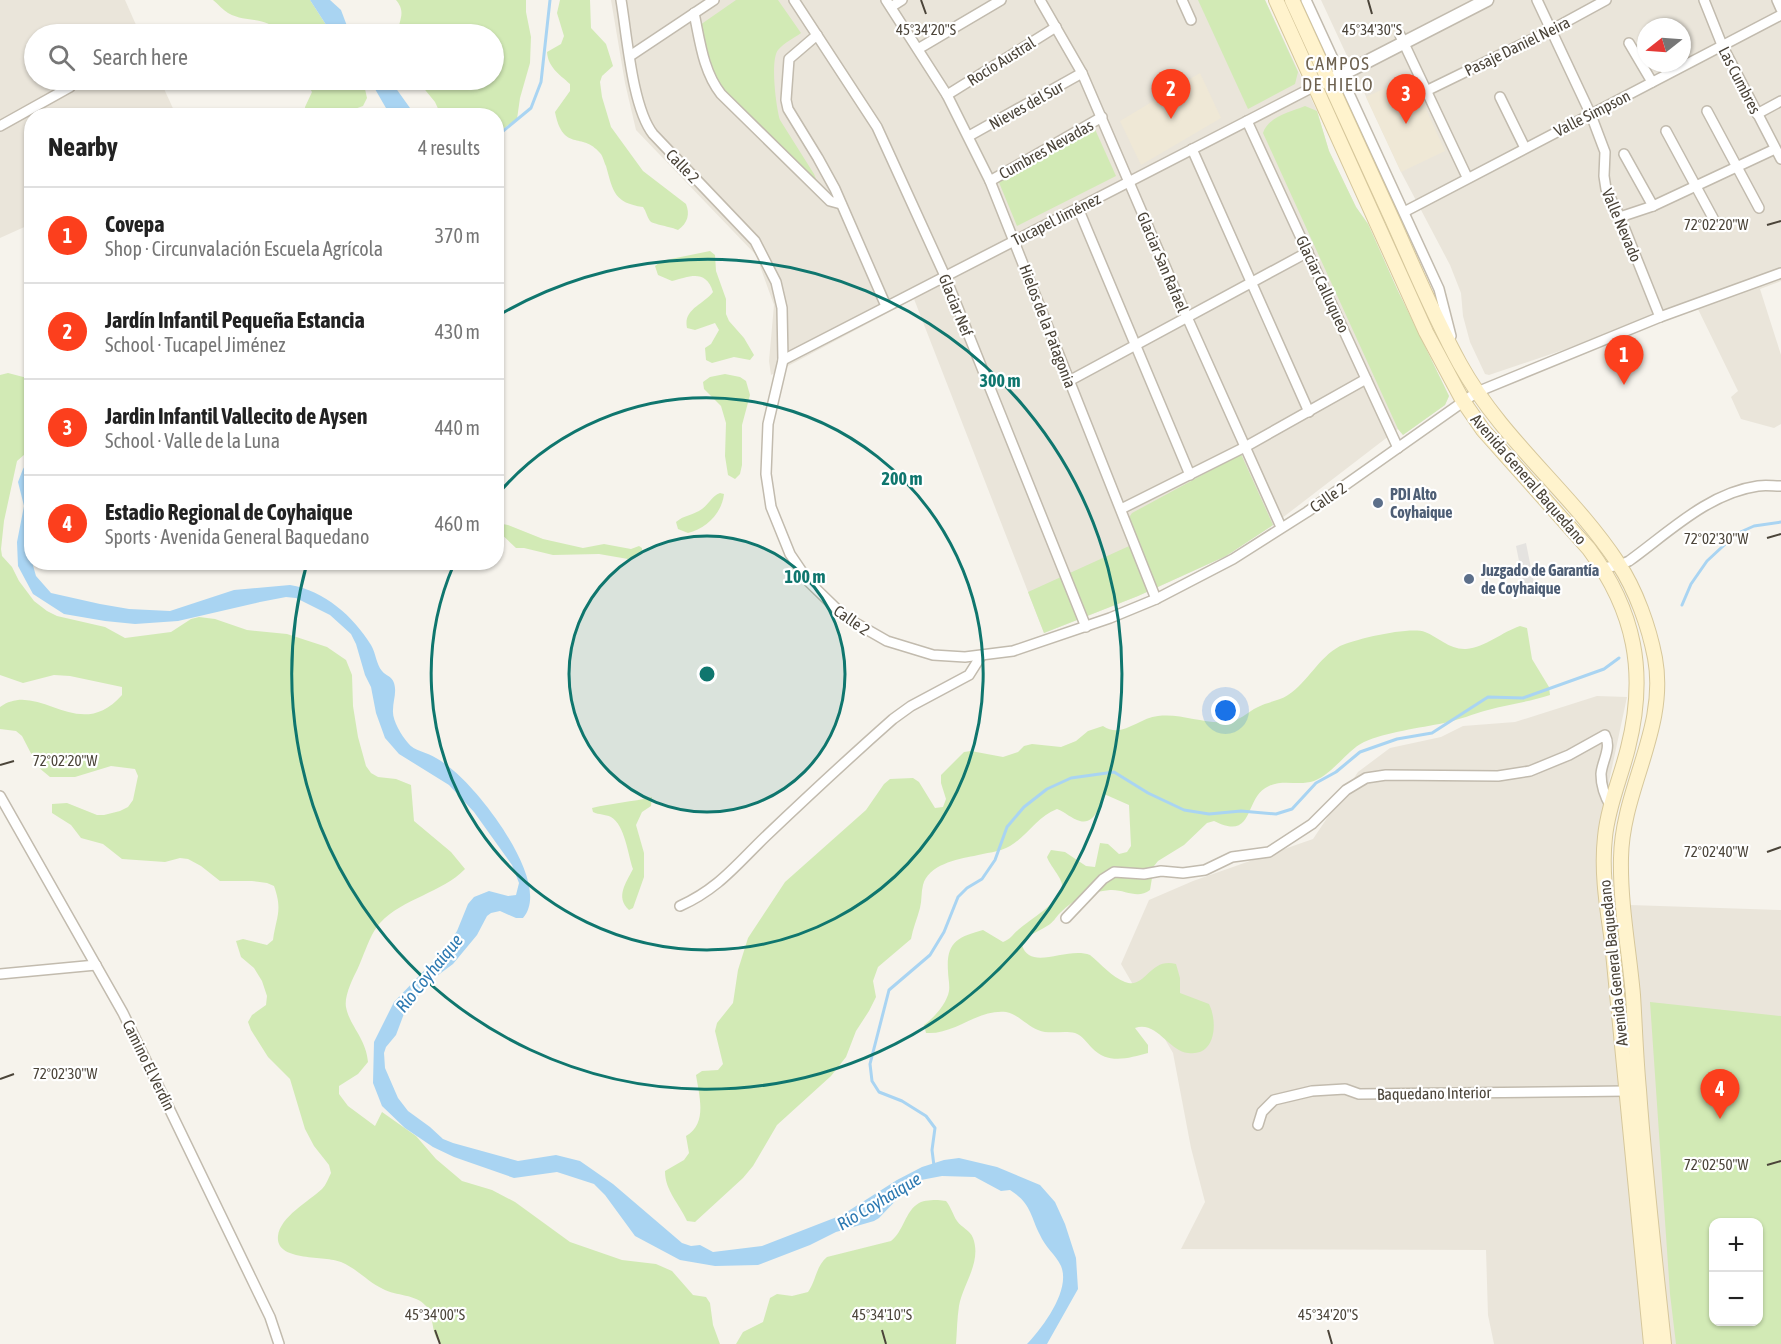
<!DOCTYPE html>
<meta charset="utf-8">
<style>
body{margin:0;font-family:"Asap Condensed",sans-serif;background:#f6f6f6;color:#222}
.controls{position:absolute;right:18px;bottom:18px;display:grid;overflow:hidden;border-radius:12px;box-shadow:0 2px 4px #0004}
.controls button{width:54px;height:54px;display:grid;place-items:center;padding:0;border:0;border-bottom:2px solid #e0e0e0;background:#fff;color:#222;font:30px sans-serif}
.compass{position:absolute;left:1637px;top:18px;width:54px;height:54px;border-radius:50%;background:#fff;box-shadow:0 2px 4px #0004;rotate:253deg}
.you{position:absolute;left:1226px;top:711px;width:21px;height:21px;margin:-15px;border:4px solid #fff;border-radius:50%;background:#1a73e8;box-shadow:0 0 0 9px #1a73e833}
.badge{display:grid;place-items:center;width:39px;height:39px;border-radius:50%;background:#fc3f1d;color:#fff;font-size:20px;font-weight:700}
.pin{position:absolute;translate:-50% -50px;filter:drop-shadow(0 2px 3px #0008)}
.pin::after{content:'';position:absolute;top:32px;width:21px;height:18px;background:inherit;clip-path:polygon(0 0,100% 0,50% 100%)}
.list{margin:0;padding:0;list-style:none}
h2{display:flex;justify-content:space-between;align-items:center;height:78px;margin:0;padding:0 24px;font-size:26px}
h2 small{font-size:20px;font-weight:400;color:#767676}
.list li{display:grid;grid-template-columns:39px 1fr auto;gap:18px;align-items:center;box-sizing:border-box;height:96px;padding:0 24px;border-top:2px solid #e0e0e0}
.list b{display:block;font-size:22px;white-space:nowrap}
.list p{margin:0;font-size:20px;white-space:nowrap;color:#767676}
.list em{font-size:20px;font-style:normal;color:#767676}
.icon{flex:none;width:33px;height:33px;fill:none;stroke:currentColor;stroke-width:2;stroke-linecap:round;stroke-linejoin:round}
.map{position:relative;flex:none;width:1781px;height:1344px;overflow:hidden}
.search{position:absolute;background:#fff;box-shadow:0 2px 4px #0004;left:24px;top:24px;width:480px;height:66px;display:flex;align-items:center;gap:15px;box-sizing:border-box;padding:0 21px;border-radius:33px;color:#767676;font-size:22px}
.panel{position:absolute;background:#fff;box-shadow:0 2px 4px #0004;left:24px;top:108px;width:480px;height:462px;border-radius:24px}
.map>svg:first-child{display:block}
</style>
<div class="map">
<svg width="1781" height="1344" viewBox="0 0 1781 1344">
<rect width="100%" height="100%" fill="#f6f3ec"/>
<!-- residential -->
<g fill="#eae5da" fill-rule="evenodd">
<polygon points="0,0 125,0 140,34 34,34 34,80 160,80 176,115 32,116 31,224 0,238"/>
<polygon points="611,0 1265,0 1317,111 1329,151 1356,207 1368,224 1397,289 1449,396 1445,405 1403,435 1398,429 1273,525 1226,556 1138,596 1044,633 914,299 771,375 769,361 774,305 756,255 636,130 625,83"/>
<path d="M1321,0H1781V281L1760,289L1781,355V424L1774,428L1741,419L1731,397L1738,391L1696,305L1489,375L1485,374L1470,342L1463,316L1461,293L1450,265L1401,172ZM1646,27H1682V63H1646Z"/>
<path d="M1597,696L1627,697L1601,819L1596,858L1600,904L1781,910V1344H1494L1488,1315L1486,1250L1181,1249L1205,1202L1191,1148L1173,1053L1121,964L1149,900L1193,881L1313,839L1358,772L1390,748L1441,737L1463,726L1515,722ZM1714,1222H1758V1322H1714Z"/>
</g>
<!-- education -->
<g fill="#efe8d6">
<polygon points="1200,73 1221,118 1141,165 1120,121"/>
<polygon points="1411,76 1445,151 1401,172 1366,97"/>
</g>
<!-- green -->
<g fill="#d2eab5" fill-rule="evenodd">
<path d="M213,0H310L332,34H283C262,14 248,24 228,13C223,10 218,4 213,0Z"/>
<path d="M396,0H526V12L531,37L530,63L520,98L517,119L497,133L496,116L441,115L435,102L417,80H494V34H398C398,20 407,13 396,0Z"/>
<path d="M560,0H590L591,28L606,44L613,66L602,76L600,82L602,97L611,127L643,171L686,204C690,214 688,223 678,230C672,227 652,224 650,221C647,217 646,211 643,207C614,203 613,191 606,166C604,162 603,156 600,153C582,131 563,153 555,112L570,91V84C559,74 548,67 547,52L561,44L564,36L557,13Z"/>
<path d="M736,0H778L801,33C794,38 784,43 778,50C770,60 776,107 780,120L814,174L819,186L815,185L710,76L700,25Z"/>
<polygon points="1198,0 1265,0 1298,72 1295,84 1248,109"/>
<polygon points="305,80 363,80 367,98 363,106 349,111 345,115 306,115 305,107 312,92"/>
<path d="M1305,106L1317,111L1329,151L1356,207L1368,224L1397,289L1449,396L1445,405L1403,435L1398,429L1263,133C1268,117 1290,112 1305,106Z"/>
<polygon points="1094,127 1116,176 1017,226 998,180"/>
<path d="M710,251L715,255L716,271L726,299V314L729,321L744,338L754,355L750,360L734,357L712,363L706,360L705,348L711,344L719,330L715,323L695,330L687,328C683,309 703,305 713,292C706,269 690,276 672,281L658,275L655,266L661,261Z"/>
<path d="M8,373L31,379L32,448L17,461L4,521L1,549L2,556L12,567L19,581L34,601L47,611L57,616L105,627L125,638L171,632L191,619L199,617L215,619L247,630L287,634L327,647L346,660L352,675L353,706L358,737L366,766L371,773L378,777L396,779L411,785L414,821L451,852L465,869C442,893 403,898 380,923C371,932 364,955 358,968C353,978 344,996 346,1007C350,1027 366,1038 368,1062L358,1074L339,1086V1094L348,1106L375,1126L382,1112L416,1136L436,1159L462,1181L492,1190L515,1202L570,1242L622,1260L656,1264L672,1271L693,1295L706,1297L710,1303L713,1325L720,1344H441C430,1334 435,1316 426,1306C416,1294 396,1296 383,1289C368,1282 356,1268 341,1262C325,1255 275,1262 278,1236C280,1217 309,1201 322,1189C326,1185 328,1179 331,1173L329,1165L314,1146L305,1129L290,1079L268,1057L251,1030L248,1022L252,1015L266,1005L267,996L262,981L254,968L241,957L236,941L243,939L267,945L273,940C276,917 283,911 274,886L267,883L252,881H220L201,866L188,859L180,858L165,862L122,859L103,844L81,838L71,825L52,813V804L67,803L97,815H104L120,811L128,807L133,800L138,776L135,769L111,766L75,777H50L38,767L22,736L16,731L0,729V707C39,679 78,745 122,695V687L70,676L54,675L23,683L0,675V375Z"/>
<polygon points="725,374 740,377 746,381 750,395 742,425 742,465 740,474 735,479 728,475 725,456 726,423 721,406 704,389 703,382 710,377"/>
<polygon points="1241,454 1273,525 1226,556 1138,596 1044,633 1028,592 1138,542 1128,519 1132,513"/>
<path d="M720,493L724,494C722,513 706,529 688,533L678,529L676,522C684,515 694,515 702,509C709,504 712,496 720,493Z"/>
<polygon points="497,523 508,525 543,539 583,548 604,544 631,549 639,546 642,548 642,554 628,559 599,554 553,555 524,548 516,548 497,530"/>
<path d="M1520,626L1527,628L1532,659L1549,687L1550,695C1529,702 1509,704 1488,710C1473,714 1459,720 1444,723C1420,728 1386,732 1364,742C1346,751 1334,773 1314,781C1299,786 1283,779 1269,786C1243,797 1256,842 1214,821L1207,823L1184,845L1158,861L1154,866L1150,890C1137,900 1125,889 1110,890C1090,892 1075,898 1060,913C1056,917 1053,923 1047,926C1037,933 1028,933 1022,945C1030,972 1067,946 1090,955C1101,964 1112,977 1125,982C1146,990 1149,957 1176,964L1180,978V993L1209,1004C1218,1022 1216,1057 1188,1053C1169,1051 1156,1020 1135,1028L1148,1045V1053C1129,1058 1108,1065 1092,1048C1086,1042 1083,1036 1075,1033C1063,1030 1050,1035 1038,1030C1027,1026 1018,1014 1006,1012C977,1009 955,1035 926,1033L924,1025C934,1018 947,1003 949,991C950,985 948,977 948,971C946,943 957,937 983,930L1003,942C1011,939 1012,935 1018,930C1030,919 1059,904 1062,886C1063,879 1050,866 1047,857L1051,850L1065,852L1086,866L1095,867L1100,843L1108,844L1119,854L1127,852L1131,846L1129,805L1104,794C1101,804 1095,825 1080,821C1072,819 1065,812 1057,809C1038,816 1027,836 1010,846C1000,852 985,853 974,856C957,859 928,865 923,885C921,892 922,900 920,908C917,919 913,928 911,939L878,967L873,981L876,997L869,1011L856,1031L846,1057L831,1076L777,1125L753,1166L743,1178L695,1222L687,1221C679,1203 665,1191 665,1171L684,1160L689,1153L686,1136C708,1124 699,1095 696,1075L702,1071L718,1070L723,1064L715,1031L717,1023L733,1003L738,970L748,938L785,882L866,810L884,784L890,779L913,778L919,782L935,808L943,807L946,799L941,783V775L964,752L971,751L1003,757L1018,752L1024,746L1032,744L1061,747L1076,741L1088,731L1103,726C1122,739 1138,718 1158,716C1181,713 1203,724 1226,722C1239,722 1247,712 1258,707C1267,702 1279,701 1288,695C1308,682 1318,658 1340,646C1355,639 1411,626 1425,632C1438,637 1450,650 1466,649C1486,647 1502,632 1520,626Z"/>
<path d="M652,797L651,806L642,812L636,825L644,853V877L633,908L629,910C615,897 626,883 633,869C628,855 625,825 611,817C605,814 599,815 593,812L592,808C612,803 632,802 652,797Z"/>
<path d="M1650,1002L1781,1016V1344H1676L1670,1294ZM1714,1222H1758V1322H1714Z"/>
<path d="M938,1200L946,1201C951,1207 953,1215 957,1221C962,1228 970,1230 973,1238C982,1262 963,1284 959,1306C957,1319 957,1331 956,1344H736L743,1332L763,1322L770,1298L777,1294L792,1296L808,1292C816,1281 816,1266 827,1257L891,1241C904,1231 905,1211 919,1203C924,1200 933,1200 938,1200Z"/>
</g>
<!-- parking -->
<polygon fill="#e5e3e0" points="1526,543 1535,588 1525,591 1516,546"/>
<!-- water -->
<g fill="#a9d4f2">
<polygon points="310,0 330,0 341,10 350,34 332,34"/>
<polygon points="367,80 390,80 415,115 390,115 375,89"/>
<path d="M31,457V475L27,481L31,498L29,533L32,562L36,576L51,593L100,604L129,609L170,611L234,590L290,585C325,591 353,616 371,645C376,653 376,664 382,671C386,676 392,676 394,683C397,693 393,700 393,710C392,720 401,735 408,743C414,751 427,752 436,758C442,761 448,766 454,771C481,793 553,884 523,918H516L500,911L491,913L487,916L477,935L453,964L430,981L405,1011L396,1035L386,1047L384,1053L385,1068L398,1098L408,1111L430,1127L443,1139L453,1143L518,1161L556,1155L580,1161L613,1184L682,1243L691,1246L700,1245L713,1252L762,1246L842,1215L897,1180L922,1167L944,1160L959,1158L997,1167L1040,1185L1055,1202L1065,1224L1076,1258L1078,1289L1047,1344H1027C1043,1327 1071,1290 1061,1266C1056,1255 1045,1247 1040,1235C1030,1215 1031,1203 1010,1190L1001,1191L975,1177L942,1176L921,1180L903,1193L879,1218L874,1221L836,1232L810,1245L758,1265L715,1266L680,1260L635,1236L605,1195L594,1184L557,1172L514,1178L454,1157L433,1147L405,1128L382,1106L373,1083L374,1042L394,1002L444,950L457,931L468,904L474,897L489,891L508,896L516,895L519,883L512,865L474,812L449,785L399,754L385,738L376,713L371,687L365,675L356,644L351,634L330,615L296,598L286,597L260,602L178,621L135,624L105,621L64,614L33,594L18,566L17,542L24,506L18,482L23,469Z"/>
</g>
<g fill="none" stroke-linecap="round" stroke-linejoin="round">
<!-- stream -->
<g stroke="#a9d4f2" stroke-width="3">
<polyline points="496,137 531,108 541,82 550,0"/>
<polyline points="1682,605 1691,584 1707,561 1736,534 1754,526 1781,522"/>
<polyline points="934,1166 932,1150 935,1128 926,1116 902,1101 879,1092 872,1081 870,1064 889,990 930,955 944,932 958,897 967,888 982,879 995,860 1007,827 1024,807 1047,789 1071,778 1114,772 1148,793 1184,810 1209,814 1241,811 1276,814 1292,809 1316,783 1336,772 1360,752 1397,739 1432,733 1488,697 1523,698 1604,669 1619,658"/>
</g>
<!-- minor casing -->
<g stroke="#c2bbae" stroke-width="12">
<g id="minor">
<path d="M621,0C627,35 632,107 653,134L755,241L776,282L782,308L783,360L768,424L766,474L771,507L790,554L809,582L845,617L887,641L933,655L965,657L1013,651L1110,618L1156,599L1233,559L1307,512L1477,392L1660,317L1781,273"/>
<polyline points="794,0 877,127 945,276 1086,627"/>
<polyline points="886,0 947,95 990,181 1156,599"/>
<polyline points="1040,0 1082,73 1187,317 1281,527"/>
<polyline points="1182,0 1191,20"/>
<polyline points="1306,0 1439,289 1451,336"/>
<polyline points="1537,0 1591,115 1605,152 1604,176 1606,189 1620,217 1660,317"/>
<polyline points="1704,0 1722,45 1781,159"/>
<polyline points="1777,0 1781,9"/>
<polyline points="891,7 902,0"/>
<path d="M694,13C700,41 703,71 721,94L830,201L841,204"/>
<polyline points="817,35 789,59 786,100 788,109 818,158 835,189 886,306"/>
<polyline points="1400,35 1467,177"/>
<polyline points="1629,43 1652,82"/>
<polyline points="918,49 1001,0"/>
<polyline points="630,56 714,0"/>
<polyline points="1426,91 1551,30 1606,0"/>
<polyline points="947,95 1056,27"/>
<polyline points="1500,97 1525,148"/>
<polyline points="1707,111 1759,208"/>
<polyline points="1757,114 1781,101"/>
<polyline points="1247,121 1398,448"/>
<polyline points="0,126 70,87"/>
<polyline points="1666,131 1713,218"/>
<polyline points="969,136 1082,73"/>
<polyline points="1192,149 1309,412"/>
<polyline points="1624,154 1653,206"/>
<polyline points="990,181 1102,117"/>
<polyline points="1078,208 1190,475"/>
<polyline points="1404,212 1781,15"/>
<polyline points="1620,217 1653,206 1775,149"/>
<polyline points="783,360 1315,86"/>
<polyline points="1069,381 1308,252"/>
<polyline points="1121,509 1245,447 1366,379"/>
<path d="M1603,568L1620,565L1629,561C1668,533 1708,493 1758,486C1765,485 1773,486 1781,486"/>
<polyline points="0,796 123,1013 270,1317 279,1344"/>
<path d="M680,906C718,889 736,865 765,837C807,797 850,757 893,719L911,706L969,675L981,656"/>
<path d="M1066,918L1103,879L1114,872L1144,874L1161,871L1183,873L1205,870L1232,857L1269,852L1312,824L1346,790L1366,778L1386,775L1498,776L1530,771L1569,755L1605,735C1612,748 1602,761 1601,774C1601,786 1605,797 1611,807"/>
<polyline points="0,974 96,965"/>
<polyline points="1258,1125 1262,1112 1274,1100 1312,1091 1345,1089 1359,1094 1627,1091"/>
</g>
</g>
<!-- tertiary casing -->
<g stroke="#c2bbae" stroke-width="15">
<polyline id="tertiary" points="1322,82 1341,75 1487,0"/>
</g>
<!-- secondary casing -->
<g stroke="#d6c79b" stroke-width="16">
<g id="secondary">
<path d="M1276,0L1426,332L1463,401L1483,430L1589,549C1635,611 1647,673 1628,748C1621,777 1608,806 1605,837C1601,872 1607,907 1612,942L1651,1344"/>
<path d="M1292,0C1326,73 1358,146 1392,219C1414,268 1434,317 1460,364C1502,440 1571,492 1618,563C1636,590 1649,627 1655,658C1668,728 1622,789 1621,858C1620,904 1629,950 1633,995C1635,1027 1636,1059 1639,1090C1645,1175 1655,1259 1664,1344"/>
</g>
</g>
<!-- minor -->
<use href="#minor" stroke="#fff" stroke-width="9"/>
<!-- tertiary -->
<use href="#tertiary" stroke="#fff" stroke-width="12"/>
<!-- secondary -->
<use href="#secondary" stroke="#fff3cd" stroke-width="14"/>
</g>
<!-- ticks -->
<path fill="none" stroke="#4b4439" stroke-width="2" d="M921,0L926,14M1368,0L1372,14M1767,225L1781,221M1767,538L1781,534M0,765L14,761M1767,852L1781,847M0,1079L14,1074M1767,1165L1781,1161M435,1330L440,1344M882,1330L886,1344M1328,1330L1332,1344"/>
<!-- distance rings -->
<circle cx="707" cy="674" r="138" fill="#0f766e" fill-opacity=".12"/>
<g fill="none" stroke="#0f766e" stroke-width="3">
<circle cx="707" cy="674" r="138"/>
<path d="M497 495A276 276 0 1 1 454 564"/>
<path d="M499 315A415 415 0 1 1 307 563"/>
</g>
<!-- markers -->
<g fill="#5c6f8a" stroke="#fff" stroke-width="2">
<circle cx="1378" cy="503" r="6"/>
<circle cx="1469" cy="579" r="6"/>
</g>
<g text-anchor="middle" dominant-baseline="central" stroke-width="4.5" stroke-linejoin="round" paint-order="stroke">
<!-- street labels -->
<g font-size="16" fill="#4b4439" stroke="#fff">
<text transform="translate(1517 46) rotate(-26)">Pasaje Daniel Neira</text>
<text transform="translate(1001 61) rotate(-32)">Rocío Austral</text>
<text transform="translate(1740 80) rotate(63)">Las Cumbres</text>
<text transform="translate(1026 105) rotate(-29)">Nieves del Sur</text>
<text transform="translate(1592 113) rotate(-27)">Valle Simpson</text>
<text transform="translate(1046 149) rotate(-29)">Cumbres Nevadas</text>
<text transform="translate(683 166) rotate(46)">Calle 2</text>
<text transform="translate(1056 219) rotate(-27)">Tucapel Jiménez</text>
<text transform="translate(1622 225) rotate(67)">Valle Nevado</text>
<text transform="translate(1163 262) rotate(67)">Glaciar San Rafael</text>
<text transform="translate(1323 284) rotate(65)">Glaciar Calluqueo</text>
<text transform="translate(956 305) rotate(68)">Glaciar Nef</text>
<text transform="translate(1048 326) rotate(69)">Hielos de la Patagonia</text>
<text transform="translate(1529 479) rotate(49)">Avenida General Baquedano</text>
<text transform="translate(1328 497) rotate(-34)">Calle 2</text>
<text transform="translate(852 620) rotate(35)">Calle 2</text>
<text transform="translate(1613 963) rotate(-96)">Avenida General Baquedano</text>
<text transform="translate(149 1065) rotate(64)">Camino El Verdín</text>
<text transform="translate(1434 1093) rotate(-1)">Baquedano Interior</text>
</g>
<!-- service labels -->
<g font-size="16" font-weight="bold" fill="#4e5e75" stroke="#fff" text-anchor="start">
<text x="1390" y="494">PDI Alto<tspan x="1390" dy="18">Coyhaique</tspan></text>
<text x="1481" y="570">Juzgado de Garantía<tspan x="1481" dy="18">de Coyhaique</tspan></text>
</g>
<!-- neighbourhood labels -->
<g font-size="18" letter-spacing="1.5" fill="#6e6250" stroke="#fff">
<text x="1338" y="63">CAMPOS<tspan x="1338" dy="21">DE HIELO</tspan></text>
</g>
<!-- water labels -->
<g font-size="18" font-style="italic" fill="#2e7ab2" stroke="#fff">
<text transform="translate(429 973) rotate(-51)">Río Coyhaique</text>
<text transform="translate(879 1201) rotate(-31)">Río Coyhaique</text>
</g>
</g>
<g font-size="15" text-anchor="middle" fill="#4b4439" stroke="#fff" stroke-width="4.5" stroke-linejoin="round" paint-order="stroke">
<text x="926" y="35">45°34'20"S</text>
<text x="1372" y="35">45°34'30"S</text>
<text x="1716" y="230">72°02'20"W</text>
<text x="1716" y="544">72°02'30"W</text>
<text x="65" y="766">72°02'20"W</text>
<text x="1716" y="857">72°02'40"W</text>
<text x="65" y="1079">72°02'30"W</text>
<text x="1716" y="1170">72°02'50"W</text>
<text x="435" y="1320">45°34'00"S</text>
<text x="882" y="1320">45°34'10"S</text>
<text x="1328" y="1320">45°34'20"S</text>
</g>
<circle cx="707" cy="674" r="9" fill="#0f766e" stroke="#fff" stroke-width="3"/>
<g font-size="18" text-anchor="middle" font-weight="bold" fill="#0f766e" stroke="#fff" stroke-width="4.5" stroke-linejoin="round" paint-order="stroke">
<text x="1000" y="387">300 m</text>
<text x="902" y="485">200 m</text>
<text x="805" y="583">100 m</text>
</g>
</svg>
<div class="controls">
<button>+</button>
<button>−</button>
</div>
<svg class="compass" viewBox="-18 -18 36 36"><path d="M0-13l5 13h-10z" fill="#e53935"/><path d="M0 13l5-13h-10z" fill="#767676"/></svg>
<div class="you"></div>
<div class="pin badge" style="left:1624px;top:385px">1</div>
<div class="pin badge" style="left:1171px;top:119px">2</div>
<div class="pin badge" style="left:1406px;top:124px">3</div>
<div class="pin badge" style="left:1720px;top:1119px">4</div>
<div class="search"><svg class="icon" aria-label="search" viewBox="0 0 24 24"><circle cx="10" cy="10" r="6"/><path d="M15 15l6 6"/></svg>Search here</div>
<section class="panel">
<h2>Nearby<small>4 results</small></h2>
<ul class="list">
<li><span class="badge">1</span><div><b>Covepa</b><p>Shop · Circunvalación Escuela Agrícola</p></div><em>370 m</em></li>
<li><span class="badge">2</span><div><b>Jardín Infantil Pequeña Estancia</b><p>School · Tucapel Jiménez</p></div><em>430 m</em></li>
<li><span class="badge">3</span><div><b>Jardin Infantil Vallecito de Aysen</b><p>School · Valle de la Luna</p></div><em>440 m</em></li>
<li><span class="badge">4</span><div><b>Estadio Regional de Coyhaique</b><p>Sports · Avenida General Baquedano</p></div><em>460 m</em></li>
</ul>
</section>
</div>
